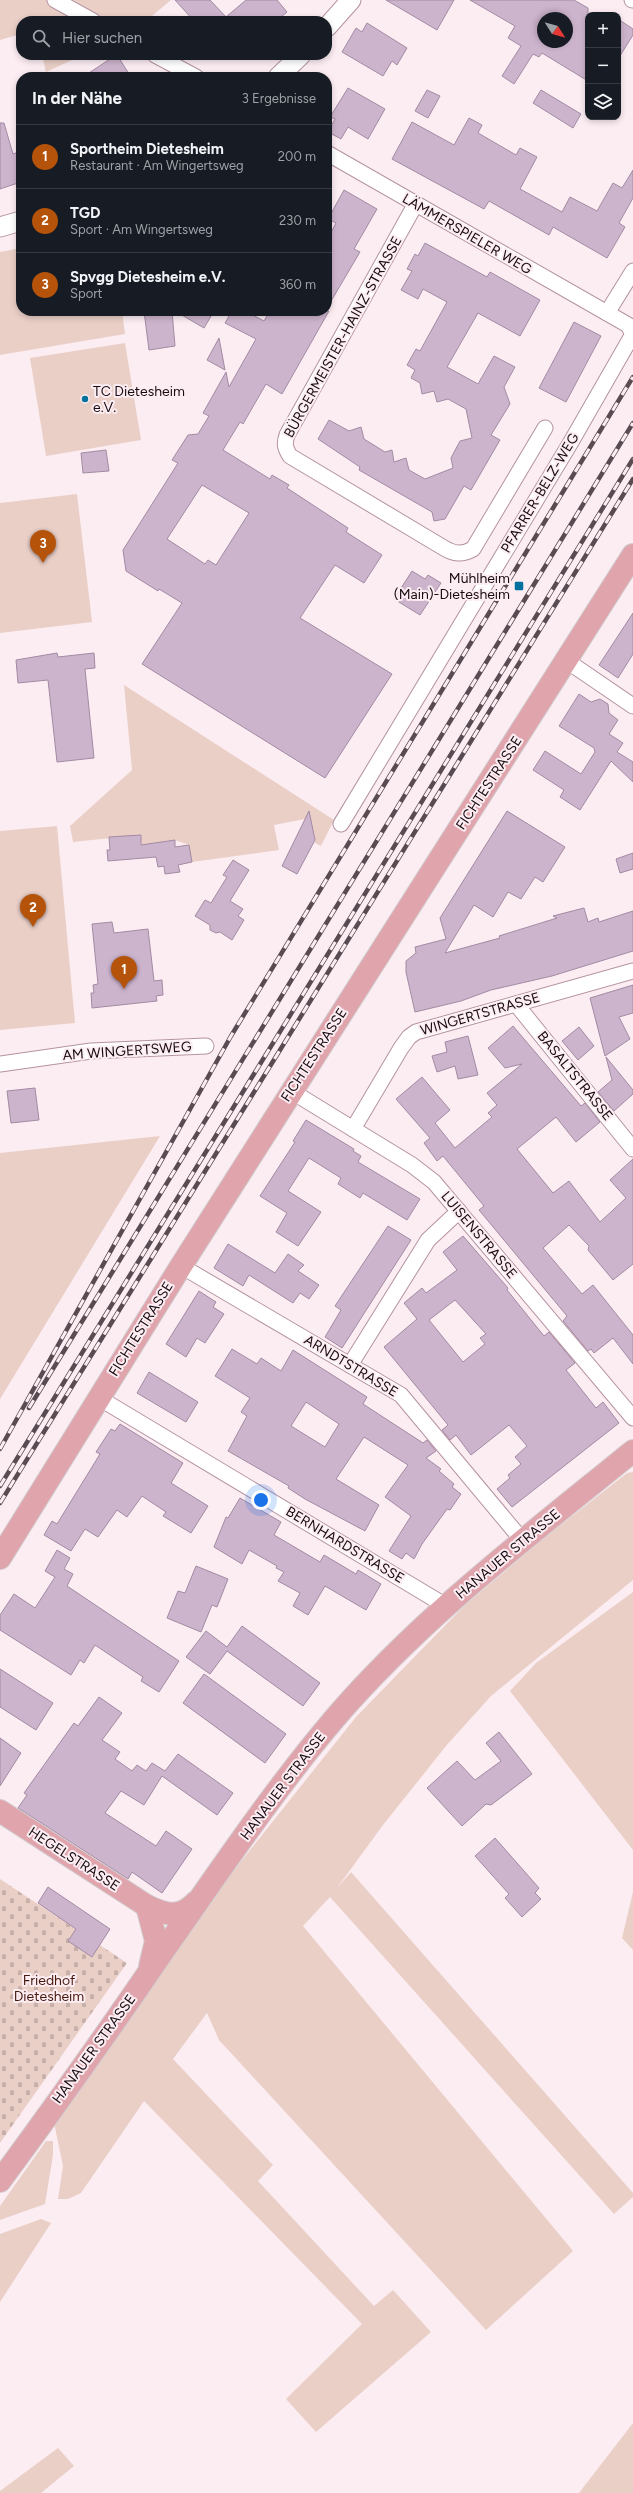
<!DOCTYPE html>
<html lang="de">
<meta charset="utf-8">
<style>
body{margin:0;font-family:Figtree,sans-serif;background:#242831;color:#f1f3f6}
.controls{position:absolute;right:12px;top:12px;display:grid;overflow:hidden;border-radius:8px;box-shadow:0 2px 6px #0003}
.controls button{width:36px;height:36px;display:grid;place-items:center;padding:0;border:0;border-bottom:1px solid #363941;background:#171b24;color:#f1f3f6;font:20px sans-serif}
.compass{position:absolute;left:537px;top:12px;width:36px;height:36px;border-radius:50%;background:#171b24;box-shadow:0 2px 6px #0003;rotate:127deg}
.you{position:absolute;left:261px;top:1500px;width:14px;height:14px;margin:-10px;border:3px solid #fff;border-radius:50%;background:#1a73e8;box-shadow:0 0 0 6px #1a73e833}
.badge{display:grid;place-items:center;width:26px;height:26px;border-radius:50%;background:#b45309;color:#fff;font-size:13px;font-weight:700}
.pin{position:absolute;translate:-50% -33px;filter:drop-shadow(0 1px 2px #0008)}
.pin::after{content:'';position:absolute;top:21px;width:14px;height:12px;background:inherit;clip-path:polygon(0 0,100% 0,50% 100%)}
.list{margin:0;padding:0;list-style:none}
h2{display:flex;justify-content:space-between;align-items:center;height:52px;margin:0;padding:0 16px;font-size:17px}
h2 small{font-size:13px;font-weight:400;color:#9ea1a6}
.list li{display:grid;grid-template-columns:26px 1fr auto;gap:12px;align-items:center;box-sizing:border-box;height:64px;padding:0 16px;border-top:1px solid #363941}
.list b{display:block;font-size:15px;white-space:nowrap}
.list p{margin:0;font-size:13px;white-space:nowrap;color:#9ea1a6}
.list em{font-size:13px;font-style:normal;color:#9ea1a6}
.icon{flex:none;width:22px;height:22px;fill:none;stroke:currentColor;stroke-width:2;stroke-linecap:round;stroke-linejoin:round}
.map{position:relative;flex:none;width:633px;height:2493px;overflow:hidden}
.search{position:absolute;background:#171b24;box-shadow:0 2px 6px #0003;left:16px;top:16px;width:316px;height:44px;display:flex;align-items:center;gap:10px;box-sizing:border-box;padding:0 14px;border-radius:16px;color:#9ea1a6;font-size:15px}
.panel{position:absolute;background:#171b24;box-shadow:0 2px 6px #0003;left:16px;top:72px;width:316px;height:244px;border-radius:16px}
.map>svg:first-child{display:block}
</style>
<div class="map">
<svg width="633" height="2493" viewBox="0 0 633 2493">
<defs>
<pattern id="cemetery-stones" width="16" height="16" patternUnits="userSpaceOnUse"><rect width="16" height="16" fill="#eacfc7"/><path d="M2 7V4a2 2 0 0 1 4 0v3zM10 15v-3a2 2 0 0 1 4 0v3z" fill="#c8b0aa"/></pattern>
</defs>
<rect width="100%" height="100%" fill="#fcedf3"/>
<!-- green -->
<g fill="#eacfc7">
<polygon points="0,0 171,0 146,21 21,21 21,34 0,40"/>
<polygon points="42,55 83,55 46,72"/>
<polygon points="21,248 21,311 122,311 125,334 0,355 0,252"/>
<polygon points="125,343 141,440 46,456 30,358"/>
<polygon points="77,494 92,622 0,633 0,503"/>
<polygon points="124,685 334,820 321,846 315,843 310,818 274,825 279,850 192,862 189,845 175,840 142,847 140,835 73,842 70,826 132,770"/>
<polygon points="57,826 75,1023 0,1030 0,831"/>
<polygon points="160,1136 0,1399 0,1153"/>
<polygon points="633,1472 633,1580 491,1696 446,1746 383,1825 337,1888 351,1872 633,2193 633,2197 614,2214 330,1897 303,1926 573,2251 486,2330 219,2040 207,2013 173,2059 273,2165 258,2181 374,2306 393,2290 431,2332 316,2432 286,2399 362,2324 144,2101 81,2193 68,2199 58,2199 63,2166 54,2123 238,1865 356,1717 464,1606 548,1535 627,1473"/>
<polygon points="633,1592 633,1850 510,1691 536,1663"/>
<polygon points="633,1892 633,1950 622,1938"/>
<polygon points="46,2141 53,2141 53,2155 45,2204 0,2220 0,2206"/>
<polygon points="41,2219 51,2223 0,2302 0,2234"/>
<polygon points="633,2423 633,2493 579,2493"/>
<polygon points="58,2448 74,2466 41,2493 0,2493 0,2491"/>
</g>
<!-- cemetery -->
<polygon fill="url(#cemetery-stones)" points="0,1879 127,1963 0,2143"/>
<!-- building -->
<g fill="#cdb4cd" stroke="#a38aa3" fill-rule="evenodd">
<polygon points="175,0 210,0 226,17 246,0 277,0 287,12 276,21 194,21"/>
<polygon points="386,0 454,0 437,30"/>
<path d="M470,0H574L588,8V81L542,53L539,57L533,54L514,84L502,76L521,46L508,38L515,26ZM543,18H567V42H543Z"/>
<polygon points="618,19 633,29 633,35 618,59"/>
<polygon points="367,23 407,48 397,65 392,61 383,76 342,52 356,28 362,32"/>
<polygon points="117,55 131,77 83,77 116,55"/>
<polygon points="348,88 385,109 368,139 348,127 341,139 328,132 335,119 330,117"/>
<polygon points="427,90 440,96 428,118 415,111"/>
<polygon points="541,90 581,114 573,128 533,103"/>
<polygon points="469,118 482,125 478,133 516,155 520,148 537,157 520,189 562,212 570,197 597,211 613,183 622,188 633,170 633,198 619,223 625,227 607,258 553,227 549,235 489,201 484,209 392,159 412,122 454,145"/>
<polygon points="0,123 4,123 13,154 21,151 21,182 0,189"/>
<polygon points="344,190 377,209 354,249 360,252 327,308 327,240 336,223 328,219"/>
<polygon points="425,243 487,277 490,272 540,300 520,336 478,313 447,367 478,384 494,356 515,367 504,387 510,404 491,435 500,440 471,490 464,486 445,519 434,521 432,512 359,470 360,467 318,439 329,420 349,431 361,427 364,439 385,452 392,450 394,462 406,458 409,470 425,479 453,468 451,458 460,441 472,438 466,409 448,399 437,402 434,391 422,394 420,383 411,378 415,370 407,365 416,349 420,351 447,302 423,289 418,299 401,290 412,271 407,269 415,254 418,256"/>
<polygon points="144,311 172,311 175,346 149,350"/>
<polygon points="175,311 214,311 204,328"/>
<path d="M232,311H245L264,321L270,311H329L282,394L266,384L243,424L240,422L223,450L270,479L272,475L289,485L287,488L348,528L346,532L382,555L364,583L335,565L300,618L392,674L325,778L142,664L182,603L159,589L158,591L126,571L123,550L178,463L172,460L188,435L198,434L209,416L203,413L226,372L229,387L256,339L225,323ZM202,485L249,513L216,565L208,560L205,564L167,539Z"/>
<polygon points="574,322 601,336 566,402 539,388"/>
<polygon points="219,338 225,370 207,360"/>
<polygon points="106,450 109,471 83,473 81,453"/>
<polygon points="412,571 425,579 428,575 441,583 420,615 394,599"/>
<polygon points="633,613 633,654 618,678 599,665"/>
<polygon points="57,653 58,657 94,653 95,668 85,669 94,758 57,762 48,680 18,683 16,660"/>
<polygon points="579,694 591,702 600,699 608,704 609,713 618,720 609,734 623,743 617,752 633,762 633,782 611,761 580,810 560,797 564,790 533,770 545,751 581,774 595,752 594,748 559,726"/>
<polygon points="309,811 315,840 297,874 282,866"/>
<polygon points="507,811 565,847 543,882 535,877 521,899 508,892 493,917 474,905 445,953 500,938 499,936 557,918 553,916 584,908 588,922 598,918 599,922 633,911 633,951 552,976 491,990 461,1001 415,1012 406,972 406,961 416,953 415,947 446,939 440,918"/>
<polygon points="141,835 141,845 175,840 175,847 189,845 192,862 178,865 180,872 165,874 164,866 158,867 156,857 108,861 107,850 110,850 109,837"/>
<polygon points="633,853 633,869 620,873 616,859"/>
<polygon points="233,860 249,870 230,901 243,909 238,916 244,920 232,940 220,932 216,933 210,930 210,925 195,916 205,900 211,903 227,877 223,875"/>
<polygon points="112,922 114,933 148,929 154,981 162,980 163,995 156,996 157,1001 92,1008 91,993 94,993 93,985 98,984 92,924"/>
<polygon points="633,985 633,1013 619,1017 630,1039 605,1056 590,998"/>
<polygon points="513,1026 581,1106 585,1103 600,1122 576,1142 556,1117 517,1149 553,1193 569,1181 600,1222 626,1198 610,1180 633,1159 633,1264 613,1280 588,1250 589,1246 569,1225 543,1248 582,1294 593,1285 633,1335 633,1364 613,1338 594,1353 591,1349 588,1351 563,1321 567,1316 479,1210 484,1206 443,1156 437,1161 424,1143 430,1138 396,1099 422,1077 450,1110 435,1123 455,1148 492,1117 488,1113 497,1105 487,1093 522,1064 505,1068 488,1048"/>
<polygon points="579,1027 594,1046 578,1060 562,1041"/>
<polygon points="468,1036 478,1075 458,1079 455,1066 437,1072 432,1056 447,1052 445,1042"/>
<polygon points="606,1057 633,1090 633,1094 614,1111 598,1092 612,1080"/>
<polygon points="35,1088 39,1120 11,1123 7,1091"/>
<polygon points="306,1120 354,1149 353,1151 361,1156 358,1162 420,1199 407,1220 363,1193 360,1198 338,1184 341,1178 309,1158 288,1191 321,1212 298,1246 276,1232 287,1213 260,1196 295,1142 293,1141"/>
<polygon points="388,1226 411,1240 342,1348 325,1337 341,1310 335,1306"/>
<path d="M463,1236L508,1288L507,1290L544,1336L549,1332L575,1363L566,1370L596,1408L603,1402L619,1423L512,1507L497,1489L510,1478L508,1475L521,1464L515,1457L527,1446L509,1425L471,1455L456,1435L450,1440L442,1430L448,1425L384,1347L417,1319L404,1303L422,1288L426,1293L457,1270L443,1252ZM455,1300L486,1334L480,1338L485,1344L463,1362L429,1320Z"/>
<polygon points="228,1244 275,1273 288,1254 304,1265 298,1271 319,1285 309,1299 300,1293 293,1303 249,1275 243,1286 214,1268"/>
<polygon points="199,1291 216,1302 213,1307 224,1314 205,1343 197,1338 186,1357 166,1344"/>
<path d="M232,1349L257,1364L261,1358L281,1371L293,1350L367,1397L363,1404L423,1443L427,1440L436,1451L426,1458L441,1469L439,1471L454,1484L452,1487L461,1494L450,1510L447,1509L422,1544L414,1559L406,1553L402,1559L389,1551L411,1516L385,1497L408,1465L364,1437L336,1479L379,1505L365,1531L305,1499L288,1488L289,1486L228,1451L247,1416L241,1412L250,1398L215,1376ZM306,1402L339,1424L325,1447L291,1426Z"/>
<polygon points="149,1372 198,1402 186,1422 137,1393"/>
<polygon points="120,1424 183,1463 171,1483 208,1506 191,1533 163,1516 166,1512 142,1496 127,1517 117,1510 98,1537 85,1529 71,1551 44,1535 52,1521 57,1524 100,1454 96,1452 111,1429 115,1431"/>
<polygon points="240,1498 281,1522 274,1535 320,1562 324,1555 356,1574 358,1570 381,1584 366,1610 325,1586 308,1615 293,1606 300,1593 278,1581 284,1572 276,1568 277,1566 249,1550 242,1564 214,1547 226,1517 228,1518"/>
<polygon points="57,1550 70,1558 64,1569 73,1574 67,1586 179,1661 159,1692 141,1681 143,1677 95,1645 84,1663 80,1660 71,1675 0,1630 0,1615 14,1594 35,1608 55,1577 45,1571"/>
<polygon points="196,1566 228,1579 217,1607 212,1605 201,1632 167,1618 178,1591 185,1593"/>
<polygon points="242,1626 320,1683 303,1706 227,1651 210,1674 186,1657 206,1631 227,1647"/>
<polygon points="0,1669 53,1703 36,1730 0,1707"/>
<polygon points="204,1674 286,1734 265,1763 183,1703"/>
<polygon points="99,1697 122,1713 102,1740 120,1752 115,1759 132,1771 137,1765 146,1771 152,1763 165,1771 178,1754 233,1793 217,1815 162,1776 144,1805 121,1791 105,1813 156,1846 166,1831 192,1849 162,1893 132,1872 128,1879 18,1808 27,1795 24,1793 74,1723 78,1726"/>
<polygon points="499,1732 532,1774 491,1805 486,1804 462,1826 427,1788 457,1761 475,1780 501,1761 486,1743"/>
<polygon points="0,1738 21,1753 0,1786"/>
<polygon points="495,1838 539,1888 535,1893 541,1899 522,1917 505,1898 509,1894 475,1856"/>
<polygon points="48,1887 110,1929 92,1957 68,1941 76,1929 38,1903"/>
</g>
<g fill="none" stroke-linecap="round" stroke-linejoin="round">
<!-- minor casing -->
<g stroke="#b592a2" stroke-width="17">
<g id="minor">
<polyline points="55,0 93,21"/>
<polyline points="632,0 633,0"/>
<polyline points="155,55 196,77"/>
<polyline points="327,153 628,325 633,334 571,442 341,824"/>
<path d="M415,205L287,435C284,444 285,448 290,456L444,548C454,554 462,555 473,549L545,428"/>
<polyline points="607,313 633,271"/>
<polyline points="567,661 633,706"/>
<polyline points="516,1004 633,1149"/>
<polyline points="0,1064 91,1051 206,1046"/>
<polyline points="291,1091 412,1165 434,1182 633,1418"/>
<polyline points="353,1129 401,1048 409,1037 416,1032 633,971"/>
<polyline points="181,1266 401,1395 522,1540"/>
<polyline points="350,1365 428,1240 459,1211"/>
<polyline points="99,1398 446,1606"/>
</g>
</g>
<!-- tertiary casing -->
<g stroke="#b592a2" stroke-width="21">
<g id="tertiary">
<polyline points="327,27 351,0"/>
<polyline points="278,77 301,55"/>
<polyline points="0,227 21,221"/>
</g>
</g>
<!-- primary casing -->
<g stroke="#d1cecf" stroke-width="24">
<g id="primary">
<polyline points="0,1558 181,1266 633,555"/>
<path d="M0,1811L147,1906C166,1915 180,1919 196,1902"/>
<polyline points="147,1906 156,1941 150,1966"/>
<path d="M0,2181C56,2105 111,2028 164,1950C219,1872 273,1791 335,1718C422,1617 530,1535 633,1451"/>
</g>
</g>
<!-- minor -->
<use href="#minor" stroke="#fff" stroke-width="15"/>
<!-- tertiary -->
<use href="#tertiary" stroke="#fff" stroke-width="19"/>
<!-- primary -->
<use href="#primary" stroke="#e0a4ad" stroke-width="22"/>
<!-- rail casing -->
<g stroke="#584b51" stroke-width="4.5">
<g id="rail">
<polyline points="29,1408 633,423"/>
<polyline points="0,1449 231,1036 633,377"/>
<polyline points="0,1486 633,459"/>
<polyline points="0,1503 633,479"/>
</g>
</g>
<!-- rail -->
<use href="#rail" stroke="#fcedf3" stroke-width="3" stroke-dasharray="9" stroke-linecap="butt"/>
</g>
<!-- markers -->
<g fill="#00719c" stroke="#fcedf3" stroke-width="1.5">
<circle cx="85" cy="399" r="4"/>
<rect x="514" y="581" width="10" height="10" rx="2"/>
</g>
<g text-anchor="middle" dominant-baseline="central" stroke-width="4" stroke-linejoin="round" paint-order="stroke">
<!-- street labels -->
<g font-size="14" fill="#170b10" stroke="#fcedf3">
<text transform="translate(467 234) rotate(30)">LÄMMERSPIELER WEG</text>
<text transform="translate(343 337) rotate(-61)">BÜRGERMEISTER-HAINZ-STRASSE</text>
<text transform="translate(540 493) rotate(-59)">PFARRER-BELZ-WEG</text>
<text transform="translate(489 783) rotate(-57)">FICHTESTRASSE</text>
<text transform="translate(480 1014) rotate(-16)">WINGERTSTRASSE</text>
<text transform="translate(127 1051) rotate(-4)">AM WINGERTSWEG</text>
<text transform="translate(314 1055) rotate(-57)">FICHTESTRASSE</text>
<text transform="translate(575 1076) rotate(51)">BASALTSTRASSE</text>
<text transform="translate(479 1235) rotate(50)">LUISENSTRASSE</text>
<text transform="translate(141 1329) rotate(-58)">FICHTESTRASSE</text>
<text transform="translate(351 1366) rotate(31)">ARNDTSTRASSE</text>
<text transform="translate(345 1545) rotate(31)">BERNHARDSTRASSE</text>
<text transform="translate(508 1554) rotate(-40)">HANAUER STRASSE</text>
<text transform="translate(283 1786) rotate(-53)">HANAUER STRASSE</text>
<text transform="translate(74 1859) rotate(33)">HEGELSTRASSE</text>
<text transform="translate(94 2049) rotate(-54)">HANAUER STRASSE</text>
</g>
<!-- poi labels -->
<g font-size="14" fill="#170b10" stroke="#fcedf3" text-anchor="start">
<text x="93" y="391">TC Dietesheim<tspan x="93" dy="16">e.V.</tspan></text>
<text x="510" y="578" text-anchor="end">Mühlheim<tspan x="510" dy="16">(Main)-Dietesheim</tspan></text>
</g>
<!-- park labels -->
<g font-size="14" fill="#47190d" stroke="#fcedf3">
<text x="49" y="1980">Friedhof<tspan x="49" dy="16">Dietesheim</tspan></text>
</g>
</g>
</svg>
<div class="controls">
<button>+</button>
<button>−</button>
<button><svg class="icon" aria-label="layers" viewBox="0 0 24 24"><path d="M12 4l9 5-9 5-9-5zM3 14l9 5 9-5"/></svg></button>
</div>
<svg class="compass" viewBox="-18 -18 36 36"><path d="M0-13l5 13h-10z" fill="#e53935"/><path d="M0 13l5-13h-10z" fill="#9ea1a6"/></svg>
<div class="you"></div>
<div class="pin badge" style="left:124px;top:989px">1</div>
<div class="pin badge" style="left:33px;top:927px">2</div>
<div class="pin badge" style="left:43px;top:563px">3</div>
<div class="search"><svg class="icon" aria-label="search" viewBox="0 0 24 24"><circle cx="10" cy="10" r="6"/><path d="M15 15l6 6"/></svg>Hier suchen</div>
<section class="panel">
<h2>In der Nähe<small>3 Ergebnisse</small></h2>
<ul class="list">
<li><span class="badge">1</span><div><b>Sportheim Dietesheim</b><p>Restaurant · Am Wingertsweg</p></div><em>200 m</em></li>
<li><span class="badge">2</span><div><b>TGD</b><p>Sport · Am Wingertsweg</p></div><em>230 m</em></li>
<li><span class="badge">3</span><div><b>Spvgg Dietesheim e.V.</b><p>Sport</p></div><em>360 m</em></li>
</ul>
</section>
</div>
